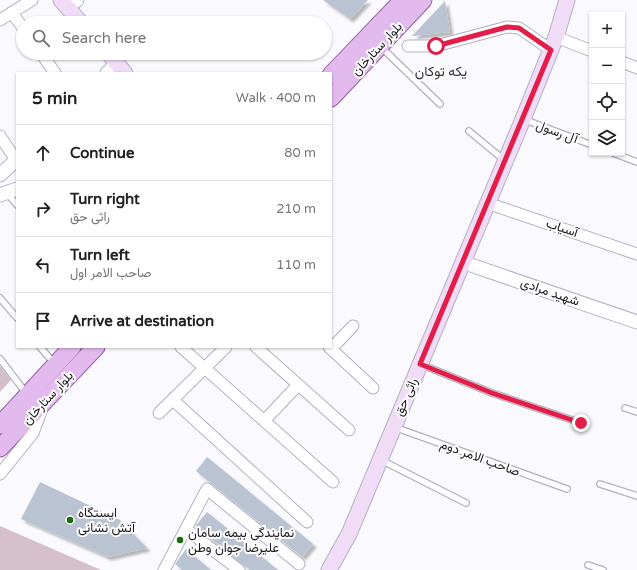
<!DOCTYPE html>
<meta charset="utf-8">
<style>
body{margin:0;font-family:"Varela Round",Vazirmatn,sans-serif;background:#f2f2f2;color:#202124}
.controls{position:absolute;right:12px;top:12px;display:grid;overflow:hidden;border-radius:0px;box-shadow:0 1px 3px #0004}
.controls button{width:36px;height:36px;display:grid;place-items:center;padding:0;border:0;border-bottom:1px solid #e0e0e0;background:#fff;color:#202124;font:20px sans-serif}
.stop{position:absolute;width:12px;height:12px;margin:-9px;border:3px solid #e11d48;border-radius:50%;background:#fff}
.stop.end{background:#e11d48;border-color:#fff;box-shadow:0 1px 4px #0008}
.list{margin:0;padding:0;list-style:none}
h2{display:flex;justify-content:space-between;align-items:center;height:52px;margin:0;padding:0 16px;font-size:17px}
h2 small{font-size:13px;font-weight:400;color:#757577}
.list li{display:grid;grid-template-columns:26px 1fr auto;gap:12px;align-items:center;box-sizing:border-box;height:56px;padding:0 16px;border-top:1px solid #e0e0e0}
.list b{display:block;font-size:15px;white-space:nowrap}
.list p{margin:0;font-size:13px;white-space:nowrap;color:#757577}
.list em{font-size:13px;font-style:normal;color:#757577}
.icon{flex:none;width:22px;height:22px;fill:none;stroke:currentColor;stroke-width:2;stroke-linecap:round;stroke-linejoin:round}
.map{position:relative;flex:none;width:637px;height:570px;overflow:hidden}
.search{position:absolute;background:#fff;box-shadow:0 1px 3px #0004;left:16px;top:16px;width:316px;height:44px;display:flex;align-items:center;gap:10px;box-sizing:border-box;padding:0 14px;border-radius:22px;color:#757577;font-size:15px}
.panel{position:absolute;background:#fff;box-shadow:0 1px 3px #0004;left:16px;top:72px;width:316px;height:276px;border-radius:0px}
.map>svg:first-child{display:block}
</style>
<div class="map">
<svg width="637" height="570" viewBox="0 0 637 570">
<defs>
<filter id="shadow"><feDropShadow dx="3.5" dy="3.5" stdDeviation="1" flood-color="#0004"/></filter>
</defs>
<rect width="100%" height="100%" fill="#faf9fd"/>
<!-- green -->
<g fill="#d5bfc9">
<polygon points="0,366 11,380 0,392"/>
<polygon points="0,526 101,570 0,570"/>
</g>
<!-- building -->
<g fill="#bac3d1" filter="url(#shadow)">
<polygon points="323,0 368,0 350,19"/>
<polygon points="445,1 450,32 412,36"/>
<polygon points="207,457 313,544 302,557 196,471"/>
<polygon points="40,482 120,520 147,548 108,557 21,519"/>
<polygon points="207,512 278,570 250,570 195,526"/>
<polygon points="186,549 211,570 182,570 175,564"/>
</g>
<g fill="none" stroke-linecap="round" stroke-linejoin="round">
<!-- service casing -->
<g stroke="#b2b1c1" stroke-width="8">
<g id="service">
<polyline points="381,47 440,104"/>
<polyline points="523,119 592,145"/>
<polyline points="469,131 504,160"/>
<polyline points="613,153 637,162"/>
<polyline points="7,193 17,205"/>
<polyline points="0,298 17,318"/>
<polyline points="40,347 54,363"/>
<polyline points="0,359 26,393"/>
<polyline points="420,364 492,393 581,423"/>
<polyline points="625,408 637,412"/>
<polyline points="394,427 567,489"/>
<polyline points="381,460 466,503"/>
<polyline points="600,484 637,496"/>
<polyline points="588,565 603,570"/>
</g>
</g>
<!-- minor casing -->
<g stroke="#b2b1c1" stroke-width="13">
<g id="minor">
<polyline points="12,13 23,28"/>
<polyline points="0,20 32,0"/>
<polyline points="556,37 592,51"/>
<polyline points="408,46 436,46 507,27 519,28 551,50"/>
<polyline points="41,53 55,73"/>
<polyline points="622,62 637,68"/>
<polyline points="0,136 16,160"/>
<polyline points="487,203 637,254"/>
<polyline points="181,347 333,482"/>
<polyline points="256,347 349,430"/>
<polyline points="329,347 373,388"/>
<polyline points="331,349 353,326"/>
<polyline points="173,400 307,522"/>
<polyline points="159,413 226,347"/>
<polyline points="264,421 298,385"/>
<polyline points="0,474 33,433 43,406"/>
<polyline points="186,529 239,570"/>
<polyline points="164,570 207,489 299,564"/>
</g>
</g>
<!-- tertiary casing -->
<g stroke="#b2b1c1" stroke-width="15">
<g id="tertiary">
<polyline points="67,7 77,0"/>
<polyline points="107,73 117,63"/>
<polyline points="0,175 17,159"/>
<polyline points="0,195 17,189"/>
<polyline points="462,262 637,322"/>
</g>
</g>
<!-- secondary casing -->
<g stroke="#b2b1c1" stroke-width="17">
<g id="secondary">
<polyline points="61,0 81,23"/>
<polyline points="108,53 125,73"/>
<polyline points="329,570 349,534 523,119 556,37 567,0"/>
</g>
</g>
<!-- primary casing -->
<g stroke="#90649f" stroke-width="19">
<g id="primary">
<polyline points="331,75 403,0"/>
<polyline points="331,98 423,0"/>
<polyline points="0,425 72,347"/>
<polyline points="0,448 96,347"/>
</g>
</g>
<!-- service -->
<use href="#service" stroke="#fff" stroke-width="5.5"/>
<!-- minor -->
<use href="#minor" stroke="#fff" stroke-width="11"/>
<!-- tertiary -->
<use href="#tertiary" stroke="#fff" stroke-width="13"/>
<!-- secondary -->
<use href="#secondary" stroke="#f1dcf7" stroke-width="15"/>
<!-- primary -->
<use href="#primary" stroke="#e2baee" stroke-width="17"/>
</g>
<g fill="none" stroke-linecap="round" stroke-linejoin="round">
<!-- route -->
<polyline stroke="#e11d48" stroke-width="5" points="436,46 507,27 519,28 551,50 420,364 492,393 581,423"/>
</g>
<!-- markers -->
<g fill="#1b6b0f" stroke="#fff" stroke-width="1.5">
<circle cx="70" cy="520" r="4"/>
<circle cx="180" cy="540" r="4"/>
</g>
<g text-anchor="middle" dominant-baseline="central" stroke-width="4" stroke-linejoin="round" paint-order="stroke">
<!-- street labels -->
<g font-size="13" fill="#1a1a20" stroke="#fff">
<text transform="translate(377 49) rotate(-47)">بلوار ستارخان</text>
<text transform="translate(557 132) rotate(20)">آل رسول</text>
<text transform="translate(562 228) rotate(19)">آسیاب</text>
<text transform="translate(550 292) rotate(19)">شهید مرادی</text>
<text transform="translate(406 397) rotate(-67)">راثی حق</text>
<text transform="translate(48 398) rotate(-47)">بلوار ستارخان</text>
<text transform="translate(480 458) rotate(20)">صاحب الامر دوم</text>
</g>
<!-- poi labels -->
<g font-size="13" fill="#1a1a20" stroke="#fff" text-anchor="start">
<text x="78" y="513">ایستگاه<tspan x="78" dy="15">آتش نشانی</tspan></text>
<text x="188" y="533">نمایندگی بیمه سامان<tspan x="188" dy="15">علیرضا جوان وطن</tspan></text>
</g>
<!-- neighbourhood labels -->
<g font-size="14" fill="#33323f" stroke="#fff">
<text x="441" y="71">یکه توکان</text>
</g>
</g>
</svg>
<div class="controls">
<button>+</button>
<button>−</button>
<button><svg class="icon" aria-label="locate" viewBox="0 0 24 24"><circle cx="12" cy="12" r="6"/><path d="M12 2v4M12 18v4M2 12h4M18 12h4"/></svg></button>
<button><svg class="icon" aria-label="layers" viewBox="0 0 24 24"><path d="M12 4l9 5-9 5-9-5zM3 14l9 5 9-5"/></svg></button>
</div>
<div class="stop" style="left:436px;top:46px"></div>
<div class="stop end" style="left:581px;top:423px"></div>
<div class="search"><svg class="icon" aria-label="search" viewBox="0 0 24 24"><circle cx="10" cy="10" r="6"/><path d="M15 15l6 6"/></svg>Search here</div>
<section class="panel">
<h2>5 min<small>Walk · 400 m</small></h2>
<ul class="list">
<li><svg class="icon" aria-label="ahead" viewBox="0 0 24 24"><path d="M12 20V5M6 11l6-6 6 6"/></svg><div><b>Continue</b></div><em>80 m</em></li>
<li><svg class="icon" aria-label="right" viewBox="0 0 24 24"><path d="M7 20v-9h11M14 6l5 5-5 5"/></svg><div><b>Turn right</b><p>راثی حق</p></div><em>210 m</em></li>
<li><svg class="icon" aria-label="left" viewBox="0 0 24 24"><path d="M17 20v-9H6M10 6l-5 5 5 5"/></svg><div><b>Turn left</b><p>صاحب الامر اول</p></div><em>110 m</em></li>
<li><svg class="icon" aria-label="arrive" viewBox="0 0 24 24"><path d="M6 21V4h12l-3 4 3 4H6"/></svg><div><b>Arrive at destination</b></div></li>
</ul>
</section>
</div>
